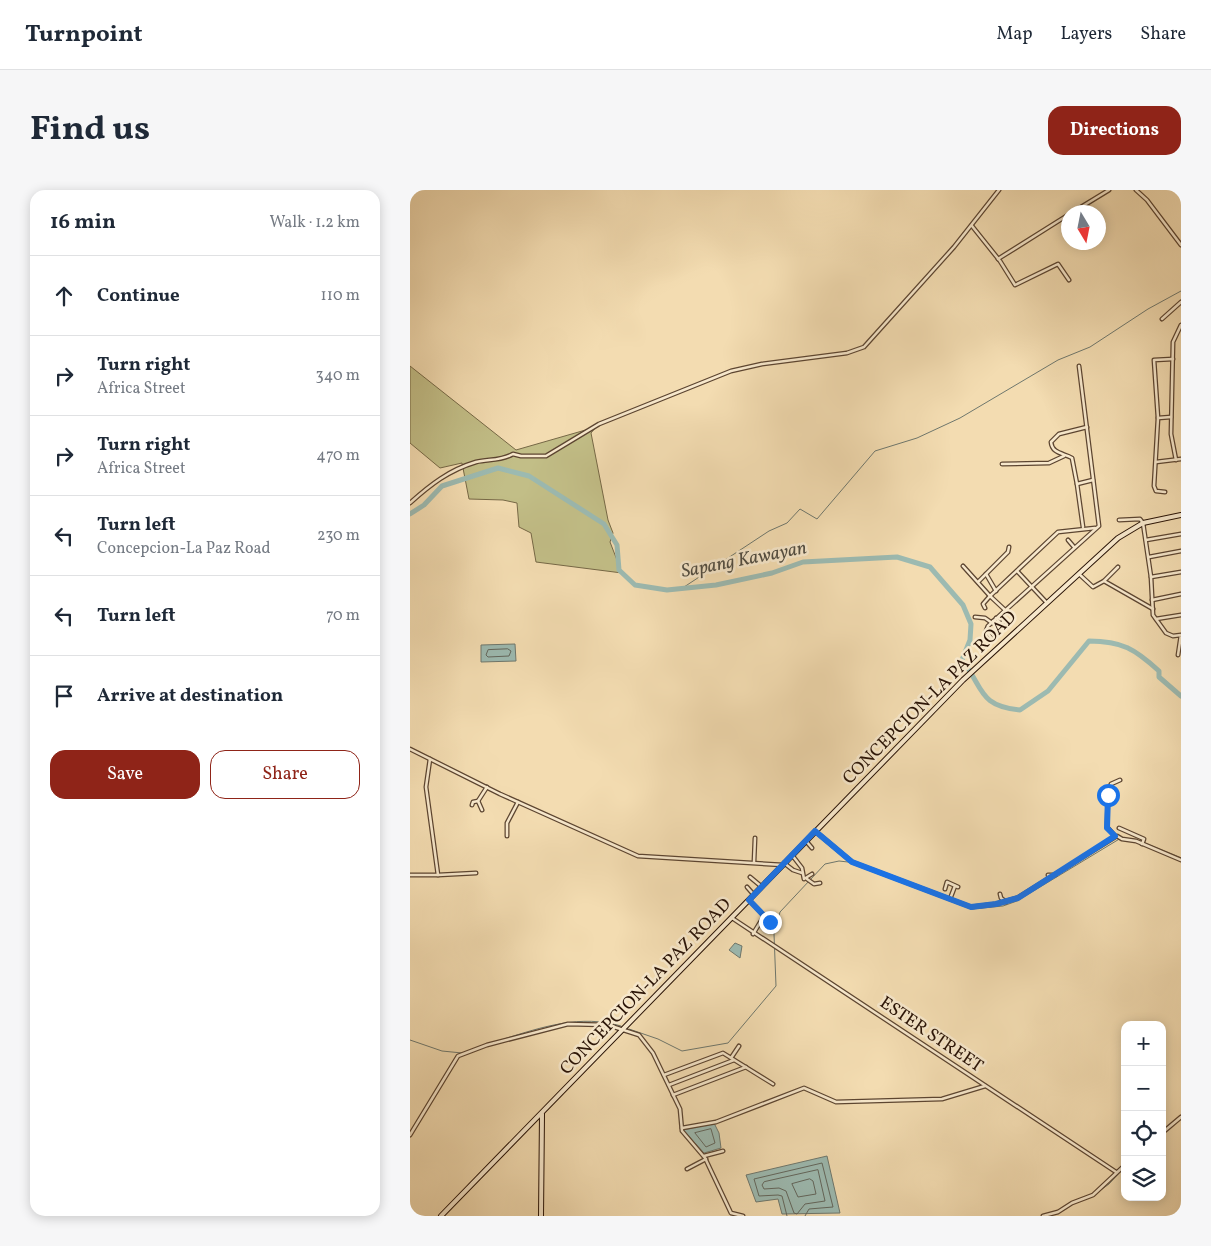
<!DOCTYPE html>
<meta charset="utf-8">
<style>
body{margin:0;font-family:Vollkorn,serif;background:#f6f6f7;color:#1f2937}
.controls{position:absolute;right:15px;bottom:15px;display:grid;overflow:hidden;border-radius:10px;box-shadow:0 2px 12px #0003}
.controls button{width:45px;height:45px;display:grid;place-items:center;padding:0;border:0;border-bottom:1px solid #e0e1e3;background:#fff;color:#1f2937;font:25px sans-serif}
.compass{position:absolute;left:651px;top:15px;width:45px;height:45px;border-radius:50%;background:#fff;box-shadow:0 2px 12px #0003;rotate:170deg}
.stop{position:absolute;width:15px;height:15px;margin:-11px;border:4px solid #1a73e8;border-radius:50%;background:#fff}
.stop.end{background:#1a73e8;border-color:#fff;box-shadow:0 1px 5px #0008}
.list{margin:0;padding:0;list-style:none}
h2{display:flex;justify-content:space-between;align-items:center;height:65px;margin:0;padding:0 20px;font-size:21px}
h2 small{font-size:16px;font-weight:400;color:#747a83}
.list li{display:grid;grid-template-columns:32px 1fr auto;gap:15px;align-items:center;box-sizing:border-box;height:80px;padding:0 20px;border-top:1px solid #e0e1e3}
.list b{display:block;font-size:19px;white-space:nowrap}
.list p{margin:0;font-size:16px;white-space:nowrap;color:#747a83}
.list em{font-size:16px;font-style:normal;color:#747a83}
.actions{display:flex;gap:10px;padding:15px 20px}
.actions a{flex:1;padding:11px 0;border:1px solid #8f2418;border-radius:15px;text-align:center;font-size:18px;color:#8f2418}
.actions .main{background:#8f2418;color:#fff}
.icon{flex:none;width:28px;height:28px;fill:none;stroke:currentColor;stroke-width:2;stroke-linecap:round;stroke-linejoin:round}
.map{position:relative;flex:none;width:771px;height:1026px;overflow:hidden;border-radius:15px}
header{display:flex;align-items:center;gap:30px;box-sizing:border-box;height:70px;padding:0 25px;background:#fff;border-bottom:1px solid #e0e1e3}
header strong{font-size:24px}
nav{display:flex;gap:28px;margin-inline-start:auto;font-size:18px}
.intro{display:flex;align-items:center;justify-content:space-between;box-sizing:border-box;height:120px;padding:0 30px}
h1{margin:0;font-size:35px}
.button{padding:12px 22px;border-radius:15px;background:#8f2418;color:#fff;font-size:18px;font-weight:700}
main{display:flex;gap:30px;padding:0 30px}
aside{flex:1;background:#fff;border-radius:15px;box-shadow:0 2px 12px #0003}
.map>svg:first-child{display:block}
</style>
<header>
<strong>Turnpoint</strong>
<nav><a>Map</a><a>Layers</a><a>Share</a></nav>
</header>
<div class="intro"><h1>Find us</h1><a class="button">Directions</a></div>
<main>
<aside>
<h2>16 min<small>Walk · 1.2 km</small></h2>
<ul class="list">
<li><svg class="icon" aria-label="ahead" viewBox="0 0 24 24"><path d="M12 20V5M6 11l6-6 6 6"/></svg><div><b>Continue</b></div><em>110 m</em></li>
<li><svg class="icon" aria-label="right" viewBox="0 0 24 24"><path d="M7 20v-9h11M14 6l5 5-5 5"/></svg><div><b>Turn right</b><p>Africa Street</p></div><em>340 m</em></li>
<li><svg class="icon" aria-label="right" viewBox="0 0 24 24"><path d="M7 20v-9h11M14 6l5 5-5 5"/></svg><div><b>Turn right</b><p>Africa Street</p></div><em>470 m</em></li>
<li><svg class="icon" aria-label="left" viewBox="0 0 24 24"><path d="M17 20v-9H6M10 6l-5 5 5 5"/></svg><div><b>Turn left</b><p>Concepcion-La Paz Road</p></div><em>230 m</em></li>
<li><svg class="icon" aria-label="left" viewBox="0 0 24 24"><path d="M17 20v-9H6M10 6l-5 5 5 5"/></svg><div><b>Turn left</b></div><em>70 m</em></li>
<li><svg class="icon" aria-label="arrive" viewBox="0 0 24 24"><path d="M6 21V4h12l-3 4 3 4H6"/></svg><div><b>Arrive at destination</b></div></li>
</ul>
<div class="actions"><a class="main">Save</a><a>Share</a></div>
</aside>
<div class="map">
<svg width="771" height="1026" viewBox="0 0 771 1026">
<rect width="100%" height="100%" fill="#f3dcb1"/>
<filter id="stains"><feTurbulence type="fractalNoise" baseFrequency=".004" numOctaves="4"/><feColorMatrix values="0 0 0 0 .2 0 0 0 0 .09 0 0 0 0 .02 0 0 0 .5 -.17"/></filter>
<radialGradient id="worn" r=".72"><stop offset=".6" stop-color="#630" stop-opacity="0"/><stop offset="1" stop-color="#630" stop-opacity=".3"/></radialGradient>
<!-- green -->
<polygon fill="#c2be87" stroke="#766846" points="0,176 106,260 186,237 181,243 198,330 203,343 200,352 212,383 126,372 121,343 109,337 107,313 93,310 59,309 52,273 30,278 0,253"/>
<!-- water -->
<g fill="#9cbab1" stroke="#6e776d">
<polygon points="105,454 106,471 71,472 71,455"/>
<polygon points="325,753 332,756 330,768 319,760"/>
<polygon points="304,933 309,943 311,958 294,963 273,940"/>
<polygon points="417,966 430,1023 372,1024 368,1009 346,1012 336,985"/>
</g>
<g fill="none" stroke-linecap="round" stroke-linejoin="round">
<!-- shore -->
<g stroke="#62665c" stroke-width="1">
<polygon points="98,459 101,461 99,466 78,467 76,465 78,460"/>
<polygon points="301,939 305,953 296,957 285,943"/>
<polygon points="408,980 415,1011 395,1014 387,1024 384,1023 376,1001 369,998 354,999 352,995 354,992"/>
<polygon points="400,989 403,991 406,1004 388,1007 382,994"/>
<polyline points="377,1026 372,1006 368,1005 349,1006 344,989 412,973 423,1017 399,1019 395,1026"/>
</g>
<!-- stream -->
<g stroke="#6e776d" stroke-width="1">
<polyline points="271,399 359,341 377,333 390,319 407,329 465,261 507,248 550,228 648,170 680,157 738,119 771,101"/>
<polyline points="219,839 248,849 272,861 318,853 366,796 364,744 370,722 415,674 429,671 438,672 562,719 593,716 607,711 711,648 730,651 771,668"/>
<path d="M94,849C132,837 171,824 211,836"/>
<polyline points="0,850 32,861 52,863"/>
<polyline points="684,1005 699,994 711,981"/>
<polyline points="638,1026 650,1022 660,1015"/>
</g>
<!-- river -->
<path stroke="#9cbab1" stroke-width="5" d="M0,324L14,315L32,296L88,278L119,286L194,334L207,355L209,380L225,395L257,400L306,395L362,383L393,372L487,367L520,377L553,415L561,434L560,450L552,470C574,498 568,516 610,520L638,501L679,451C712,451 725,459 749,481V487L771,506"/>
<!-- street casing -->
<g stroke="#5c4531" stroke-width="5">
<g id="street">
<polyline points="726,0 737,10 771,55"/>
<polyline points="663,22 699,0"/>
<polyline points="562,36 590,71 605,95 648,74 659,90"/>
<polyline points="588,69 658,25"/>
<polyline points="752,129 771,112"/>
<polyline points="748,228 761,227"/>
<polyline points="766,270 761,244 763,152 771,135"/>
<polyline points="746,272 771,269"/>
<polyline points="592,274 639,273 654,266"/>
<path d="M667,294L662,268C654,263 642,264 641,252L649,244L677,237"/>
<polyline points="755,302 746,301 744,296 748,228 744,170 763,169"/>
<path d="M0,313C20,295 39,280 66,272C79,269 91,271 103,264L111,266H136L189,234L321,181L352,174L437,163L454,157L544,57L589,0"/>
<polyline points="709,330 730,329 733,333 741,387 743,425 756,443 763,446 771,445 768,465"/>
<polyline points="673,337 667,294 683,290"/>
<polyline points="658,350 664,357"/>
<polyline points="736,350 771,344"/>
<polyline points="739,367 771,361"/>
<polyline points="553,376 580,406 648,342 685,338"/>
<polyline points="607,381 637,413"/>
<polyline points="576,384 586,401"/>
<polyline points="669,384 683,397 694,391 743,419"/>
<polyline points="741,387 771,382"/>
<polyline points="694,391 708,377"/>
<polyline points="568,392 598,362 599,357"/>
<polyline points="742,410 771,404"/>
<polyline points="575,418 573,414 580,406 595,420"/>
<polyline points="565,427 575,428 582,433"/>
<polyline points="586,428 591,434 594,431"/>
<polyline points="746,429 771,425"/>
<polyline points="583,431 591,441"/>
<polyline points="583,450 576,441 578,436 689,336 669,176"/>
<polyline points="0,559 90,604 228,666 373,675"/>
<polyline points="68,611 72,620"/>
<polyline points="62,615 63,612 68,611 77,597"/>
<polyline points="709,638 734,649 732,654"/>
<polyline points="405,641 442,672 561,717 586,714 607,708 707,646 712,649 726,651 771,670"/>
<polyline points="97,646 97,633 108,612"/>
<polyline points="705,646 697,637 698,605 701,594 710,590"/>
<polyline points="396,651 402,658"/>
<polyline points="382,665 392,678 394,689 402,684"/>
<polyline points="344,672 345,648"/>
<polyline points="374,673 383,680 392,683"/>
<polyline points="0,685 28,685 16,597 20,569"/>
<polyline points="28,685 66,683"/>
<polyline points="638,685 645,685"/>
<polyline points="340,687 352,697"/>
<polyline points="397,689 404,694 410,693"/>
<polyline points="337,697 344,705"/>
<polyline points="535,699 537,692 548,697"/>
<polyline points="590,704 591,708 596,712"/>
<polyline points="540,709 545,696"/>
<polyline points="339,710 360,732"/>
<polyline points="322,728 706,982"/>
<polyline points="343,744 354,726"/>
<polyline points="321,868 329,856"/>
<polyline points="254,885 313,863 363,894"/>
<polyline points="259,895 324,870"/>
<polyline points="263,905 336,877"/>
<polyline points="272,938 306,932 394,898 426,912 532,909 575,896"/>
<polyline points="752,943 771,927"/>
<polyline points="0,945 48,866 77,855 158,834 198,835 229,845 243,863 270,919 272,941 295,968 321,1023 333,1026"/>
<polyline points="294,966 313,961"/>
<polyline points="277,979 296,969"/>
<polyline points="633,1026 648,1022 662,1013 683,1005 715,975"/>
</g>
</g>
<!-- secondary casing -->
<g stroke="#291306" stroke-width="6">
<g id="secondary">
<polyline points="31,1026 553,490 708,348 733,333 771,325"/>
<polyline points="131,1026 132,924"/>
</g>
</g>
<!-- street -->
<use href="#street" stroke="#f7e8cc" stroke-width="2.5"/>
<!-- secondary -->
<use href="#secondary" stroke="#f7e8cc" stroke-width="4"/>
</g>
<g fill="none" stroke-linecap="round" stroke-linejoin="round">
<!-- route -->
<polyline stroke="#1a73e8" stroke-width="6" points="360,732 339,710 405,641 442,672 561,717 586,714 608,708 705,646 697,638 698,605"/>
</g>
<g text-anchor="middle" dominant-baseline="central" stroke-width="5" stroke-linejoin="round" paint-order="stroke">
<!-- street labels -->
<g font-size="18" fill="#291306" stroke="#f7e8cc">
<text transform="translate(520 508) rotate(-45)">CONCEPCION-LA PAZ ROAD</text>
<text transform="translate(236 797) rotate(-46)">CONCEPCION-LA PAZ ROAD</text>
<text transform="translate(521 845) rotate(34)">ESTER STREET</text>
</g>
<!-- water labels -->
<g font-size="19" font-style="italic" fill="#514d42" stroke="#f7e8cc">
<text transform="translate(334 370) rotate(-11)">Sapang Kawayan</text>
</g>
</g>
<rect width="100%" height="100%" filter="url(#stains)"/>
<rect width="100%" height="100%" fill="url(#worn)"/>
</svg>
<div class="controls">
<button>+</button>
<button>−</button>
<button><svg class="icon" aria-label="locate" viewBox="0 0 24 24"><circle cx="12" cy="12" r="6"/><path d="M12 2v4M12 18v4M2 12h4M18 12h4"/></svg></button>
<button><svg class="icon" aria-label="layers" viewBox="0 0 24 24"><path d="M12 4l9 5-9 5-9-5zM3 14l9 5 9-5"/></svg></button>
</div>
<svg class="compass" viewBox="-18 -18 36 36"><path d="M0-13l5 13h-10z" fill="#e53935"/><path d="M0 13l5-13h-10z" fill="#747a83"/></svg>
<div class="stop" style="left:698px;top:605px"></div>
<div class="stop end" style="left:360px;top:732px"></div>
</div>
</main>
